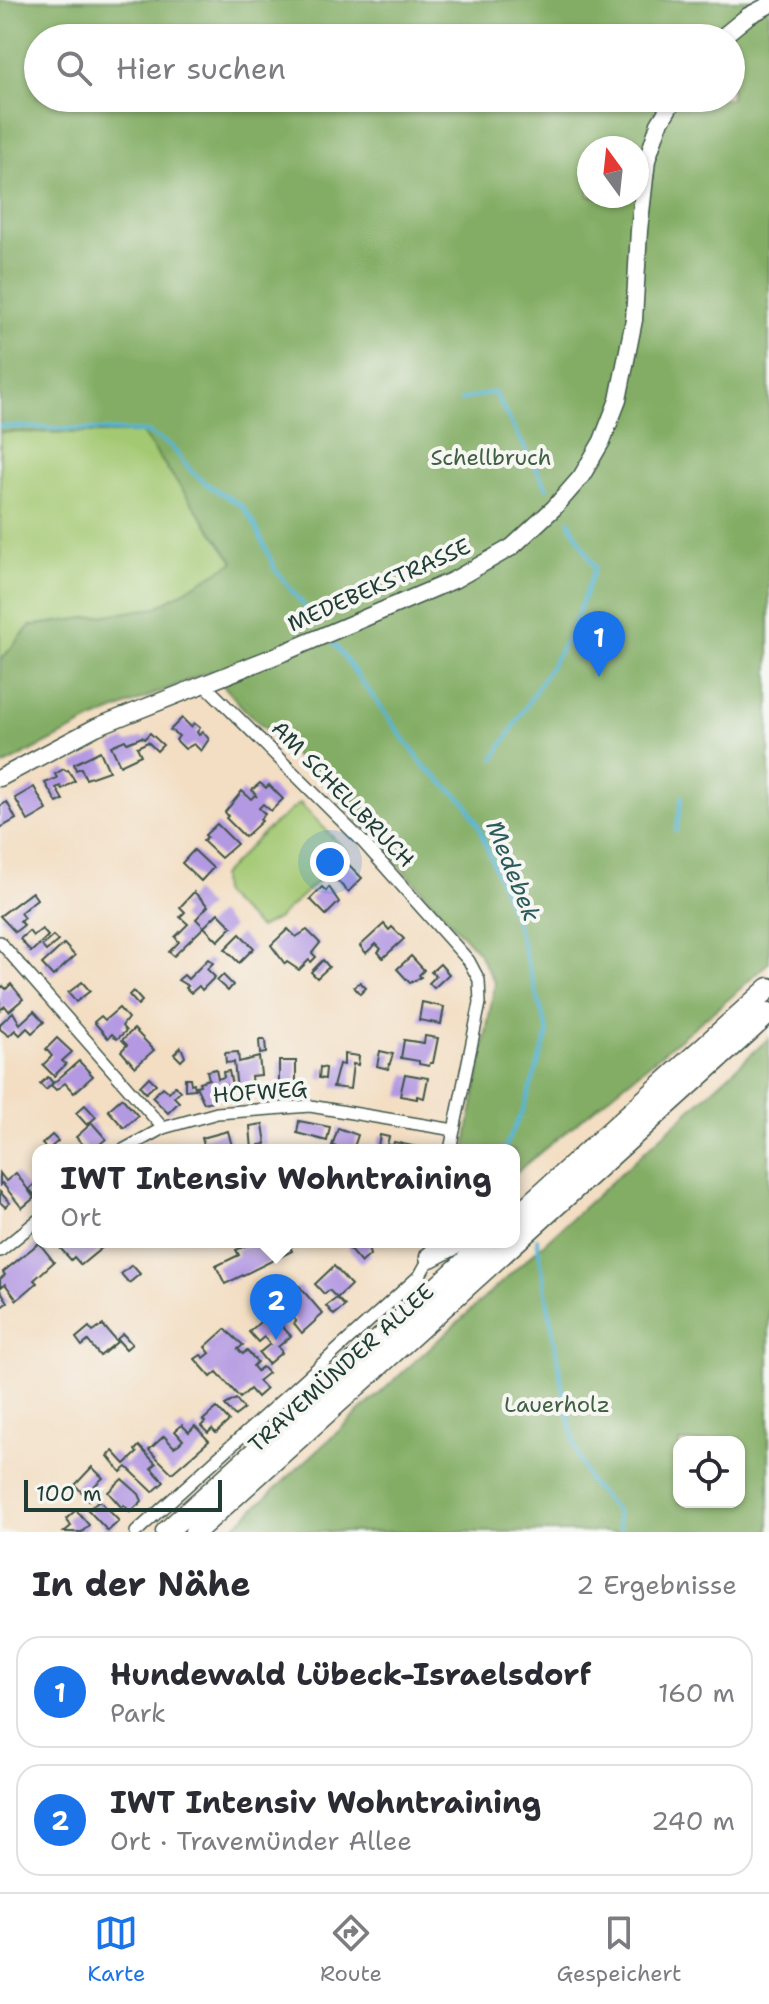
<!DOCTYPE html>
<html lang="de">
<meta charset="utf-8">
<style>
body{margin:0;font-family:"Shantell Sans",sans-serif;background:#f2f2f3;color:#2b2b33}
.controls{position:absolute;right:24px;bottom:24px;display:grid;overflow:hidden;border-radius:16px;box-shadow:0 2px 6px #0004}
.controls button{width:72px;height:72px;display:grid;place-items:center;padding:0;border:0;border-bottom:2px solid #e1e1e2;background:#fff;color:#2b2b33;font:40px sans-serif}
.compass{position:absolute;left:577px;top:136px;width:72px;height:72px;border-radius:50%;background:#fff;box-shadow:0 2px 6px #0004;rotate:345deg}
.scale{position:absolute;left:24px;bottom:20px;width:198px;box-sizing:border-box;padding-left:8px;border:4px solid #1f3d34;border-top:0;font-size:22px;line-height:28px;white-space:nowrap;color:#1f3d34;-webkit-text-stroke:6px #f6f6f2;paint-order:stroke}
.you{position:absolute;left:330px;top:862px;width:28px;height:28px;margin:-20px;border:6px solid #fff;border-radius:50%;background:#1a73e8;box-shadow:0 0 0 12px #1a73e833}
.badge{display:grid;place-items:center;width:52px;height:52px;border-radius:50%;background:#1a73e8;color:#fff;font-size:26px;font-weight:700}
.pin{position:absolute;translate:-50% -66px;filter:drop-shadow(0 2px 4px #0008)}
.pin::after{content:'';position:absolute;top:42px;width:28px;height:24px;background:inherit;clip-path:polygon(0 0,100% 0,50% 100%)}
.popup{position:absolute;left:32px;top:1144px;width:488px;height:104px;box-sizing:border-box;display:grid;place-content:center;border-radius:16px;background:#fff;filter:drop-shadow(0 2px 6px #0005);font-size:26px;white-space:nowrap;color:#7c7c81}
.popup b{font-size:30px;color:#2b2b33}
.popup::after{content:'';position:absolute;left:50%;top:100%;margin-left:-16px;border:16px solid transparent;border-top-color:#fff}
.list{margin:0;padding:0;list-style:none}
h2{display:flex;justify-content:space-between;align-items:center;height:104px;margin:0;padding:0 32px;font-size:34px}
h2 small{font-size:26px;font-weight:400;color:#7c7c81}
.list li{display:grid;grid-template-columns:52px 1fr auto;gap:24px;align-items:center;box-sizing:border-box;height:112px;margin:0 16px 16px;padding:0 16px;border:2px solid #e1e1e2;border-radius:24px}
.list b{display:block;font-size:30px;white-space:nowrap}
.list p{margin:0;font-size:26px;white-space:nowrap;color:#7c7c81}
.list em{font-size:26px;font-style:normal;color:#7c7c81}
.icon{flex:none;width:44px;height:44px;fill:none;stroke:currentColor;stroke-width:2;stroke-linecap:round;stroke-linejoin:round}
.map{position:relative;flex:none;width:769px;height:1532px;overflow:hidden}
.search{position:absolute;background:#fff;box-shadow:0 2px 6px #0004;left:24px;right:24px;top:24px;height:88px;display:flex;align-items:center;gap:20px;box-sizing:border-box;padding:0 28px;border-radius:44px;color:#7c7c81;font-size:30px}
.sheet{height:360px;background:#fff}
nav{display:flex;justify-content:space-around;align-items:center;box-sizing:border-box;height:112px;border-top:2px solid #e1e1e2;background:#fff;font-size:22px;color:#7c7c81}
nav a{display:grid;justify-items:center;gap:4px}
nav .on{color:#1a73e8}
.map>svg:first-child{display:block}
</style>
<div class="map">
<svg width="769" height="1532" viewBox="0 0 769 1532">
<rect width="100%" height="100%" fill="#f6f6f2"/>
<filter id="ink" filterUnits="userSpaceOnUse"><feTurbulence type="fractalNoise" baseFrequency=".0125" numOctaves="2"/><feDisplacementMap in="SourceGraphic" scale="16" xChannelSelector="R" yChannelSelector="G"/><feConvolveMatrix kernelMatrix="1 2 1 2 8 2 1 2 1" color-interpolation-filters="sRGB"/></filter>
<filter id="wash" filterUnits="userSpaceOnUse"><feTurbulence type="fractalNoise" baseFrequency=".006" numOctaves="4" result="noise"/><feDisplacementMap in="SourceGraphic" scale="32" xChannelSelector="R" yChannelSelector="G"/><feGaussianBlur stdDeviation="1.8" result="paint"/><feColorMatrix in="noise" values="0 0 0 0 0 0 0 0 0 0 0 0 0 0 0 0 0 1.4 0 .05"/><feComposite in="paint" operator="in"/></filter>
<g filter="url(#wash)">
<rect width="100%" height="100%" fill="#f3dec3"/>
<!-- green -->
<g fill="#a4c973" stroke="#628354" stroke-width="2">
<polygon points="0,432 142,433 235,563 155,608 30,626 0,661"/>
<polygon points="300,803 348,853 277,919 259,928 222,894 221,876 263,833"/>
</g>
<!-- forest -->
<g fill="#83ad65" stroke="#51754c" stroke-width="2" fill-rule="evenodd">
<path d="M0,0H769V962L731,997L514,1174V1150H465L495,983L478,952L328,787L243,708L211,671L92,720L0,767V661L30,626L155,608L234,562L142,433L0,432ZM38,38H731V98H38ZM589,148H637V196H589Z"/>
<path d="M769,1038V1532H228ZM679,1442H739V1502H679Z"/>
</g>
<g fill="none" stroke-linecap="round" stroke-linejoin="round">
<!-- stream -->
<g stroke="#55b5d4" stroke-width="4">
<polyline points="461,400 494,392 547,488"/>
<polyline points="0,426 147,432 171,446 192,472 208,485 242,506 255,525 275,569 318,624"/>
<polyline points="334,644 425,767 465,802 478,825 516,923 548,1033 525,1105 504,1150"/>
<polyline points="494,759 570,634 595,568 569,521"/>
<polyline points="676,831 682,797"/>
<polyline points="537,1239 564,1397 576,1450 589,1482 616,1511 621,1532"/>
</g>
</g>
<g id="blocks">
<!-- building -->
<g fill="#b398e2">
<polygon points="182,718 191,727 194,723 200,728 197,732 199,735 203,732 209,739 201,751 194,744 185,749 176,740 179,736 170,730"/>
<polygon points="150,733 163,745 157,751 148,742 137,747 141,755 120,765 111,746 125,740 127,743 142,737 144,739"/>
<polygon points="100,751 109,771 86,779 81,768 76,770 74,764"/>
<polygon points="64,769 66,771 68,770 75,781 62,789 60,786 56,788 63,800 57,803 45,783 57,778 55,774"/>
<polygon points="260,783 266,788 269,785 283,799 271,811 263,804 259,808 265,814 260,819 262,821 245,837 226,818 228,816 225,812 242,791 251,799 255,795 257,797 252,790"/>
<polygon points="34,787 47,810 28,821 15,798"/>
<polygon points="7,802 16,819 0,828 0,806"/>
<polygon points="217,824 237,844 221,858 203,841 207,837 205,835"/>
<polygon points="194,850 213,868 201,881 182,863"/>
<polygon points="345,861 362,878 348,892 332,875"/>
<polygon points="322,887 326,891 329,887 339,902 326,915 310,899"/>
<polygon points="32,892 37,899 20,913 24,918 20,921 24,925 15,932 0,916"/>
<polygon points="194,892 208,906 196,919 204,927 174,956 169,952 179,942 175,937 188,924 180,917 185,912 180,907"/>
<polygon points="218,913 232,927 218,941 204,927"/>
<polygon points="384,924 389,930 392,927 404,939 383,958 378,952 381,949 376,944 366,953 360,946"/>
<polygon points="42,929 48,936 31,952 20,939 29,931 33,936"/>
<polygon points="288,929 296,937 307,930 320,943 312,953 316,957 311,962 309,960 299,970 287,962 285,964 271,945"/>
<polygon points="240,934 254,948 239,963 225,949"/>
<polygon points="53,936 58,941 46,951 42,946"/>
<polygon points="64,944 75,956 53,976 42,964"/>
<polygon points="411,956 424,970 419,975 421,977 410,983 397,969"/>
<polygon points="208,959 213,963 207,969 215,977 202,990 199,986 191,993 186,988 188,986 178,980 184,975 188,979"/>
<polygon points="323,960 329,967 317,978 311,972"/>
<polygon points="440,964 449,974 434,988 429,983 436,976 431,972"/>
<polygon points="223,975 233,985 228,991 217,981"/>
<polygon points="82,982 90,991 76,1002 68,993"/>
<polygon points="360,982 366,988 360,994 354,987"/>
<polygon points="11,984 23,999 9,1011 5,1006 0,1010 0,989 3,986 6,989"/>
<polygon points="133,991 142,1001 138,1005 129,995"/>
<polygon points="422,1002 444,1007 441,1024 419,1020"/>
<polygon points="119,1008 128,1018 122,1026 126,1031 117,1039 112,1034 108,1038 94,1022 101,1016 105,1020"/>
<polygon points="34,1011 44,1022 32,1033 27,1028 20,1035 15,1030 9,1036 0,1029 0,1024 13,1012 20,1024"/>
<polygon points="134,1029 154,1050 135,1067 121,1051 127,1045 122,1040"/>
<polygon points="425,1036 438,1038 433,1063 430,1063 429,1066 419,1064 419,1061 401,1058 404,1040 424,1043"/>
<polygon points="57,1038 72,1052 62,1061 66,1064 54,1076 43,1065 52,1056 46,1049"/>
<polygon points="259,1040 265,1040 266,1053 260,1054"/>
<polygon points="181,1047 185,1057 181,1061 174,1054"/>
<polygon points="380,1051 393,1054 388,1069 377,1066"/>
<polygon points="238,1052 239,1062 259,1057 261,1075 251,1076 252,1088 237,1090 234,1062 226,1063 225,1053"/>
<polygon points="344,1054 359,1056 358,1065 353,1064 350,1089 333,1087 339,1064 344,1065"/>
<polygon points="79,1061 93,1076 74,1093 65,1083 56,1090 51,1085"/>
<polygon points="279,1061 296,1061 296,1086 279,1085"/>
<polygon points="320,1067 326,1068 325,1079 319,1078"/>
<polygon points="216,1069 218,1079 224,1077 223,1072 229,1071 233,1090 227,1091 226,1086 215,1092 217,1100 204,1103 196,1086 200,1085 199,1082 209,1079 207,1071"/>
<polygon points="405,1074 428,1078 424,1098 417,1096 417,1099 400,1096"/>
<polygon points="48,1077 53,1083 46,1090 40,1084"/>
<polygon points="149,1077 156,1084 146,1093 140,1086"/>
<polygon points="185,1078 190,1078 191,1084 194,1083 195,1089 185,1090"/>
<polygon points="175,1086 180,1091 174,1097 179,1102 168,1113 152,1097 163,1087 169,1092"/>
<polygon points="122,1098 138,1116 124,1128 108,1110"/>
<polygon points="85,1105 96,1117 87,1125 76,1113"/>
<polygon points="299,1121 330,1127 327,1141 297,1133"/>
<polygon points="92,1123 106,1139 93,1150 88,1150 76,1137"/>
<polygon points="263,1124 266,1144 259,1145 259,1150 252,1150 250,1126"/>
<polygon points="338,1128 358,1135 353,1150 332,1146"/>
<polygon points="228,1131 232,1146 230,1149 205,1150 202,1138"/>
<polygon points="52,1135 58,1141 48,1150 42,1144"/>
<polygon points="380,1135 389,1137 386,1148 378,1146"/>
<polygon points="394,1142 417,1147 416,1150 392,1150"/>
<polygon points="0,1173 6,1181 16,1173 34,1198 22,1208 2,1183 0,1185"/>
<polygon points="38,1181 38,1199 29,1189"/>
<polygon points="0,1192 10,1203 5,1207 0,1202"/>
<polygon points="60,1242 109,1242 81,1265 74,1257 71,1260 60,1248 63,1246"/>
<polygon points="249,1242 288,1242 292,1251 225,1284 216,1266 239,1255 236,1250 250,1244"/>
<polygon points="353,1242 374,1242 368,1248 370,1255 361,1263 348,1248"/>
<polygon points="39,1243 54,1262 34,1280 37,1283 17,1300 5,1284 0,1288 0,1279 5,1275 3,1272"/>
<polygon points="132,1265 140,1274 129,1283 121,1274"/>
<polygon points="334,1266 351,1285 337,1298 329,1290 324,1294 315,1284"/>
<polygon points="299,1286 323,1314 302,1333 294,1323 296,1321 280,1302"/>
<polygon points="0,1290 8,1302 0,1308"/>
<polygon points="337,1298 345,1306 334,1315 326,1306"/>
<polygon points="270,1313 291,1336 278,1347 282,1352 268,1364 259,1353 270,1344 264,1337 258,1342 249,1332"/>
<polygon points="103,1325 117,1342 100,1356 88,1341 82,1346 76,1338 89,1327 93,1332"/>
<polygon points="225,1329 243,1345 238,1349 243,1354 247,1350 257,1362 253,1366 257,1371 262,1367 268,1373 258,1381 266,1389 257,1397 250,1389 240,1398 217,1372 211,1377 195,1359 201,1355 204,1358 210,1353 205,1347"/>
<polygon points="123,1334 132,1344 126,1349 117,1339"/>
<polygon points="236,1399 244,1409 235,1416 225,1405"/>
<polygon points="217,1408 229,1421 216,1433 212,1429 208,1433 201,1426 205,1422 203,1420"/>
<polygon points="182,1425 189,1432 195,1426 209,1441 172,1473 149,1450 164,1436 174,1447 179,1444 183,1440 175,1431"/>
<polygon points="139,1446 156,1464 151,1468 164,1482 153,1492 127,1467 121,1472 108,1456 113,1451 125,1464 137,1453 135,1450"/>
<polygon points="92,1467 103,1478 94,1486 99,1491 89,1500 75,1485"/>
<polygon points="122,1479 139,1494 142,1501 130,1512 124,1505 121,1507 108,1492"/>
<polygon points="99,1500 119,1521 108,1531 88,1510"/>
<polygon points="76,1510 89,1525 82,1532 64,1532 71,1526 66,1519"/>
</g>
</g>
</g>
<g filter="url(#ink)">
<use href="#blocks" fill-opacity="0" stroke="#3f5549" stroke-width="2"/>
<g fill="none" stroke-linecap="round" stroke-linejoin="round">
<!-- street casing -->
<g stroke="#3f5549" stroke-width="14">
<g id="street">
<polyline points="204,684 362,841 469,961 479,980 480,1003 450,1150"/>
<polyline points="0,942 163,1128"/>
<polyline points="123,1150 163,1128 217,1113 310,1106 454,1130"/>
<polyline points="0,1251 38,1220"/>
<polyline points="136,1532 420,1275 430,1257 433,1242"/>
</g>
</g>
<!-- secondary casing -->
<g stroke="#3f5549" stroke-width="19">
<g id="secondary">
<polyline points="721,38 748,16 769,5"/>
<polyline points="0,778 96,727 285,652 454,580 512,547 554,508 581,477 602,441 618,400 634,320 639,230 647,160 659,124 675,98"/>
</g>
</g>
<!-- highway casing -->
<g stroke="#3f5549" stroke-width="23">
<g id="highway">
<polyline points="514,1218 769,988"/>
<polyline points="430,1257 459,1242"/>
<polyline points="166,1532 487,1242"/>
<polyline points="195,1532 769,1013"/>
</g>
</g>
<!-- street -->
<use href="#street" stroke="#fff" stroke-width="11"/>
<!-- secondary -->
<use href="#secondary" stroke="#fff" stroke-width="16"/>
<!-- highway -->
<use href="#highway" stroke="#fff" stroke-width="20"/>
</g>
</g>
<g text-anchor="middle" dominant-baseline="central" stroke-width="8" stroke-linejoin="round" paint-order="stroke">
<!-- park labels -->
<g font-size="22" fill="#406044" stroke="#f6f6f2">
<text x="491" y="457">Schellbruch</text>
<text x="557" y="1404">Lauerholz</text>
</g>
<!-- street labels -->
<g font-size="22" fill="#1f3d34" stroke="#f6f6f2">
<text transform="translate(379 585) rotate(-24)">MEDEBEKSTRASSE</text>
<text transform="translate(343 794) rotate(46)">AM SCHELLBRUCH</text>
<text transform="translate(260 1092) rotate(-4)">HOFWEG</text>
<text transform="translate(341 1368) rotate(-42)">TRAVEMÜNDER ALLEE</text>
</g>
<!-- water labels -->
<g font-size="24" font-style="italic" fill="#2c5b5c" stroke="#f6f6f2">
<text transform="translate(513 871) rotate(68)">Medebek</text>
</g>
</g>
</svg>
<div class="controls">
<button><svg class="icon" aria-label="locate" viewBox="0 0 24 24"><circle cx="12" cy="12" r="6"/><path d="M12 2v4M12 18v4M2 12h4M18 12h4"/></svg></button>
</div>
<svg class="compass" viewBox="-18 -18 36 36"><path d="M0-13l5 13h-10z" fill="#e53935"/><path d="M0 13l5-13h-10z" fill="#7c7c81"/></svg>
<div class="scale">100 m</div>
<div class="you"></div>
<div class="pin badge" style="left:599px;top:677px">1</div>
<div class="pin badge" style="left:276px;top:1340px">2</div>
<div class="popup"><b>IWT Intensiv Wohntraining</b>Ort</div>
<div class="search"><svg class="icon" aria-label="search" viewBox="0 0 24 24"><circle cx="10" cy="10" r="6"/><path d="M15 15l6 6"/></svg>Hier suchen</div>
</div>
<section class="sheet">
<h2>In der Nähe<small>2 Ergebnisse</small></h2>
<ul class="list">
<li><span class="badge">1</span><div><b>Hundewald Lübeck-Israelsdorf</b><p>Park</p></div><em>160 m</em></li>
<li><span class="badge">2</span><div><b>IWT Intensiv Wohntraining</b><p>Ort · Travemünder Allee</p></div><em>240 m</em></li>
</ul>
</section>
<nav>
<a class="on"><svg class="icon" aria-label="map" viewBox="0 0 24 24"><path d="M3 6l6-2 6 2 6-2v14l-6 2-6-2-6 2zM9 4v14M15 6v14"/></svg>Karte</a>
<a><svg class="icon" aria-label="directions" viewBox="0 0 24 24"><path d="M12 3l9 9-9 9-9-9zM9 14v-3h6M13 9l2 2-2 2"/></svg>Route</a>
<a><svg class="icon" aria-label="saved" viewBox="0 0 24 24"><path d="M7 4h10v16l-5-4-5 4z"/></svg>Gespeichert</a>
</nav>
